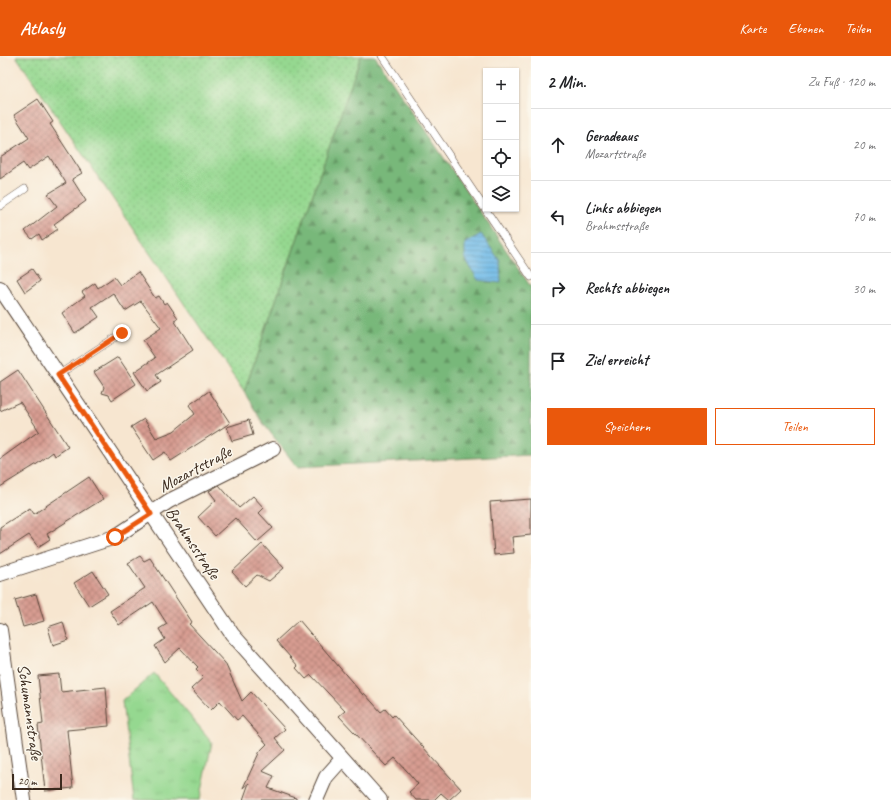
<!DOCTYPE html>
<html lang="de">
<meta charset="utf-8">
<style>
body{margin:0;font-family:Caveat,sans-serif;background:#f6f6f6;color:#202124}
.controls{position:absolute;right:12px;top:12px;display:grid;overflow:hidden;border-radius:0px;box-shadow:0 1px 3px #0004}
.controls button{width:36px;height:36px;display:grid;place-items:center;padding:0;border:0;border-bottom:1px solid #e0e0e0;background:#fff;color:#202124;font:20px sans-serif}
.scale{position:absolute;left:12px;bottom:10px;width:50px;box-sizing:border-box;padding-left:4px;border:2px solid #3b2a1e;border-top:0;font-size:11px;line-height:14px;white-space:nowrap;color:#3b2a1e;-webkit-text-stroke:3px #fbf7ec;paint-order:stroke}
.stop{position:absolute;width:12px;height:12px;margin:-9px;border:3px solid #ea580c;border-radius:50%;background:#fff}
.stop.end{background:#ea580c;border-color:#fff;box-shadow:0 1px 4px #0008}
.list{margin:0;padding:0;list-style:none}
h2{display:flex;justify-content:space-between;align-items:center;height:52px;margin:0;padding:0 16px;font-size:17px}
h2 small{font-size:13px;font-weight:400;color:#757577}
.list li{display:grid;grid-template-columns:26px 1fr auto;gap:12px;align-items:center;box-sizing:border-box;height:72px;padding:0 16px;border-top:1px solid #e0e0e0}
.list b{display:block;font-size:15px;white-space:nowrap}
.list p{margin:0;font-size:13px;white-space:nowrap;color:#757577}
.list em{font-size:13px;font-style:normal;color:#757577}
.actions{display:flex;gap:8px;padding:12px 16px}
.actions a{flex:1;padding:9px 0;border:1px solid #ea580c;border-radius:0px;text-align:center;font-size:14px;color:#ea580c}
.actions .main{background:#ea580c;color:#fff}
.icon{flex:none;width:22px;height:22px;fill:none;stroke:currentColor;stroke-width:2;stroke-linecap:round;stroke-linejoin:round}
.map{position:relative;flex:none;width:531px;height:744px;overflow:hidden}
header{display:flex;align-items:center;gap:24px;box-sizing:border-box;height:56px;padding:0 20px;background:#ea580c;color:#fff}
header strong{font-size:19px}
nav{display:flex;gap:22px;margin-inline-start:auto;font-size:14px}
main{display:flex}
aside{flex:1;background:#fff}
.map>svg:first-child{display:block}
</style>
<header>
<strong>Atlasly</strong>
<nav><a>Karte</a><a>Ebenen</a><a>Teilen</a></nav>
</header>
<main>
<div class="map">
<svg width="531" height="744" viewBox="0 0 531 744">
<defs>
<pattern id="grass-dots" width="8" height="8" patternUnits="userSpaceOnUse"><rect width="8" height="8" fill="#95d890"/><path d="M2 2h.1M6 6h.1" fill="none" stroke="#81ba7c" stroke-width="1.8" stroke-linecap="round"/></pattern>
<pattern id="forest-firs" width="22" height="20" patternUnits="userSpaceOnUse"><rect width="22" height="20" fill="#78b87a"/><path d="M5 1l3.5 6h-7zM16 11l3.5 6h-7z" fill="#649663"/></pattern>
<pattern id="park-tufts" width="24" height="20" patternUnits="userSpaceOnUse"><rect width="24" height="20" fill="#95d890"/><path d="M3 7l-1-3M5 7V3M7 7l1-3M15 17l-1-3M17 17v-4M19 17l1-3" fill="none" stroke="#81ba7c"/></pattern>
<pattern id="water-rules" width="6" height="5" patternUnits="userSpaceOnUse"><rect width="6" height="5" fill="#6db9e7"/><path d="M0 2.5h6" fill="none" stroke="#5b97bb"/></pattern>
<pattern id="building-cross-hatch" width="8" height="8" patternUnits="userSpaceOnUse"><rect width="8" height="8" fill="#d79c91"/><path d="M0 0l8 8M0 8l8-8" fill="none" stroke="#b07f76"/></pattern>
</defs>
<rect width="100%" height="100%" fill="#fbf7ec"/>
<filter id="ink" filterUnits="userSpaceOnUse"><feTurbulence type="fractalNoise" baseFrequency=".025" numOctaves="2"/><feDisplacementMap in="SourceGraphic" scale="8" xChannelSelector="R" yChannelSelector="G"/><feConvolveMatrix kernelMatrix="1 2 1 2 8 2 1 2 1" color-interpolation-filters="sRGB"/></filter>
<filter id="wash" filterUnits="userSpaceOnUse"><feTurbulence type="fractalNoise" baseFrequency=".012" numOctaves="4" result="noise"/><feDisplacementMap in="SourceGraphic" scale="16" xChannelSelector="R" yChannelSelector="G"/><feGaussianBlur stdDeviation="0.9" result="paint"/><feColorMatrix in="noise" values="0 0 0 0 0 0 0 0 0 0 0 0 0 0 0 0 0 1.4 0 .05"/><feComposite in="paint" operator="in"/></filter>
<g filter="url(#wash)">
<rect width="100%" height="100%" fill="#f7e6d0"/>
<!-- grass -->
<polygon fill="url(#grass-dots)" stroke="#688157" points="16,0 361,0 244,336"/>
<!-- forest -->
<polygon fill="url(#forest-firs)" stroke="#5a714c" points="361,0 375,0 531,231 531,399 297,411 263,367 244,336"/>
<!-- park -->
<polygon fill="url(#park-tufts)" stroke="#688157" points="154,617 212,686 200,744 134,744 122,645"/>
<!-- water -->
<polygon fill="url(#water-rules)" stroke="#547282" points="481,178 500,205 501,227 478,224 465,202 465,187"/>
<g id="blocks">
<!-- building -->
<g fill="url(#building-cross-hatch)">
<polygon points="38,43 53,66 50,68 82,117 72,123 86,145 54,168 58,173 42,184 39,178 32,183 25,175 57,150 48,138 66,127 49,100 28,114 23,107 0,123 0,101 29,82 14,59"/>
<polygon points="32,213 40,225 25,236 17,223"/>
<polygon points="138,216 155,242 159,240 164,248 167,246 178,262 174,264 193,294 156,319 161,326 147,335 134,316 155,302 143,284 161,272 141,245 125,255 113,237 92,251 99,261 75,277 62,257 85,240 82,236 95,227 98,232 114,221 120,229"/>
<polygon points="118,301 136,328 112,344 109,339 102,337 104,331 94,316"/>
<polygon points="18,314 68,391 55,400 53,396 37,408 0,431 0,403 39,375 20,346 0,355 0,326"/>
<polygon points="209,335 230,367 171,405 165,396 153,404 131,371 144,363 156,382 174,375 195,358 189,349"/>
<polygon points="249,364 253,379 232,385 227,371"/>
<polygon points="89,421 103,443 47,478 50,483 38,491 29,479 0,498 0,471 30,452 34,458"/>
<polygon points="219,429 239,452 253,440 264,452 259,457 273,472 257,486 235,462 215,480 198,461 216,444 209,435"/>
<polygon points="531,443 531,479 512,481 514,497 494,499 490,446"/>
<polygon points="262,488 284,512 269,525 257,519 245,530 232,516"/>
<polygon points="140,500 144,505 150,502 192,566 189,568 225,607 242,645 251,636 285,673 275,682 285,694 262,715 274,720 268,732 296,742 296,744 243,744 249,727 243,732 260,695 267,688 242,660 237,664 220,645 211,654 191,633 204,621 196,613 198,611 180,592 165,606 155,590 165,583 159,573 167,568 153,546 119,569 110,555 145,532 128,507"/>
<polygon points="93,515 108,538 89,550 74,527"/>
<polygon points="36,538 44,565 23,571 15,544"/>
<polygon points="299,564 363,639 364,637 381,656 385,653 392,661 394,659 461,733 449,744 441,737 434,744 416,744 409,736 418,728 407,715 395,702 386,710 339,660 345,655 311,619 306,623 296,612 298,610 276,585"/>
<polygon points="63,566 68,584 53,589 48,571"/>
<polygon points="59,618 61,636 106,631 109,670 67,674 73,732 45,735 38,669 43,668 38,620"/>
</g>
</g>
</g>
<g filter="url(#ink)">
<use href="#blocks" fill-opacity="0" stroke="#574639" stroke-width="1"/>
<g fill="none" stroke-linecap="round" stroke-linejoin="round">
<!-- lane casing -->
<g stroke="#574639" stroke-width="8">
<g id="lane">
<polyline points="382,0 531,221"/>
<polyline points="0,150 25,133"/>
<polyline points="58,319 122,277"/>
</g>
</g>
<!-- street casing -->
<g stroke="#574639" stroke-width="16">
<g id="street">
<polyline points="0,232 232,578 380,744"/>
<polyline points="0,518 115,481 169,445 273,393"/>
<polyline points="0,574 24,744"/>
<polyline points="316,744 326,721 342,703"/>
</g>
</g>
<!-- lane -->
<use href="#lane" stroke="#fff" stroke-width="7"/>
<!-- street -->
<use href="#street" stroke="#fff" stroke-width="14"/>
</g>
</g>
<g fill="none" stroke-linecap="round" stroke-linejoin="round" filter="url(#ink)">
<!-- route -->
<polyline stroke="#ea580c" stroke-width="5" points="115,481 151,458 58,319 122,277"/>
</g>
<g text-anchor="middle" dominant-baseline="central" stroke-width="3" stroke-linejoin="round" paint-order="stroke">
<!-- street labels -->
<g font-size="17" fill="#3b2a1e" stroke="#fbf7ec">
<text transform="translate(195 413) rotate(-28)">Mozartstraße</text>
<text transform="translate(193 487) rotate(56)">Brahmsstraße</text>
<text transform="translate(30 656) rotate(82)">Schumannstraße</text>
</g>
</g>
</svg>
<div class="controls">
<button>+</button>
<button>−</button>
<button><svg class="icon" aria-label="locate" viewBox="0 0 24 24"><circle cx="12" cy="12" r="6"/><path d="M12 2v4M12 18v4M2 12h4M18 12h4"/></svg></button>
<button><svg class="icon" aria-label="layers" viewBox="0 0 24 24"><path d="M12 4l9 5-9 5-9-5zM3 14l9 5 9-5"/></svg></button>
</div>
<div class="scale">20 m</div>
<div class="stop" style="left:115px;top:481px"></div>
<div class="stop end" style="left:122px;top:277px"></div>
</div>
<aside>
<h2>2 Min.<small>Zu Fuß · 120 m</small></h2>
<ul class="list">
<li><svg class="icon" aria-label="ahead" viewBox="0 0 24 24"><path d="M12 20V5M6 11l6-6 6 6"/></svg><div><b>Geradeaus</b><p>Mozartstraße</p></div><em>20 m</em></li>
<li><svg class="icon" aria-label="left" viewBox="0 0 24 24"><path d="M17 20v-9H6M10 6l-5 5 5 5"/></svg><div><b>Links abbiegen</b><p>Brahmsstraße</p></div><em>70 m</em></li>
<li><svg class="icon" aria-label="right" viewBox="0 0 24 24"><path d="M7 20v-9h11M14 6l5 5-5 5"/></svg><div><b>Rechts abbiegen</b></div><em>30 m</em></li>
<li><svg class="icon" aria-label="arrive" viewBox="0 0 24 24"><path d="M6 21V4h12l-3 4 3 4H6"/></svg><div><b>Ziel erreicht</b></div></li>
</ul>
<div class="actions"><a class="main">Speichern</a><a>Teilen</a></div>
</aside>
</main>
